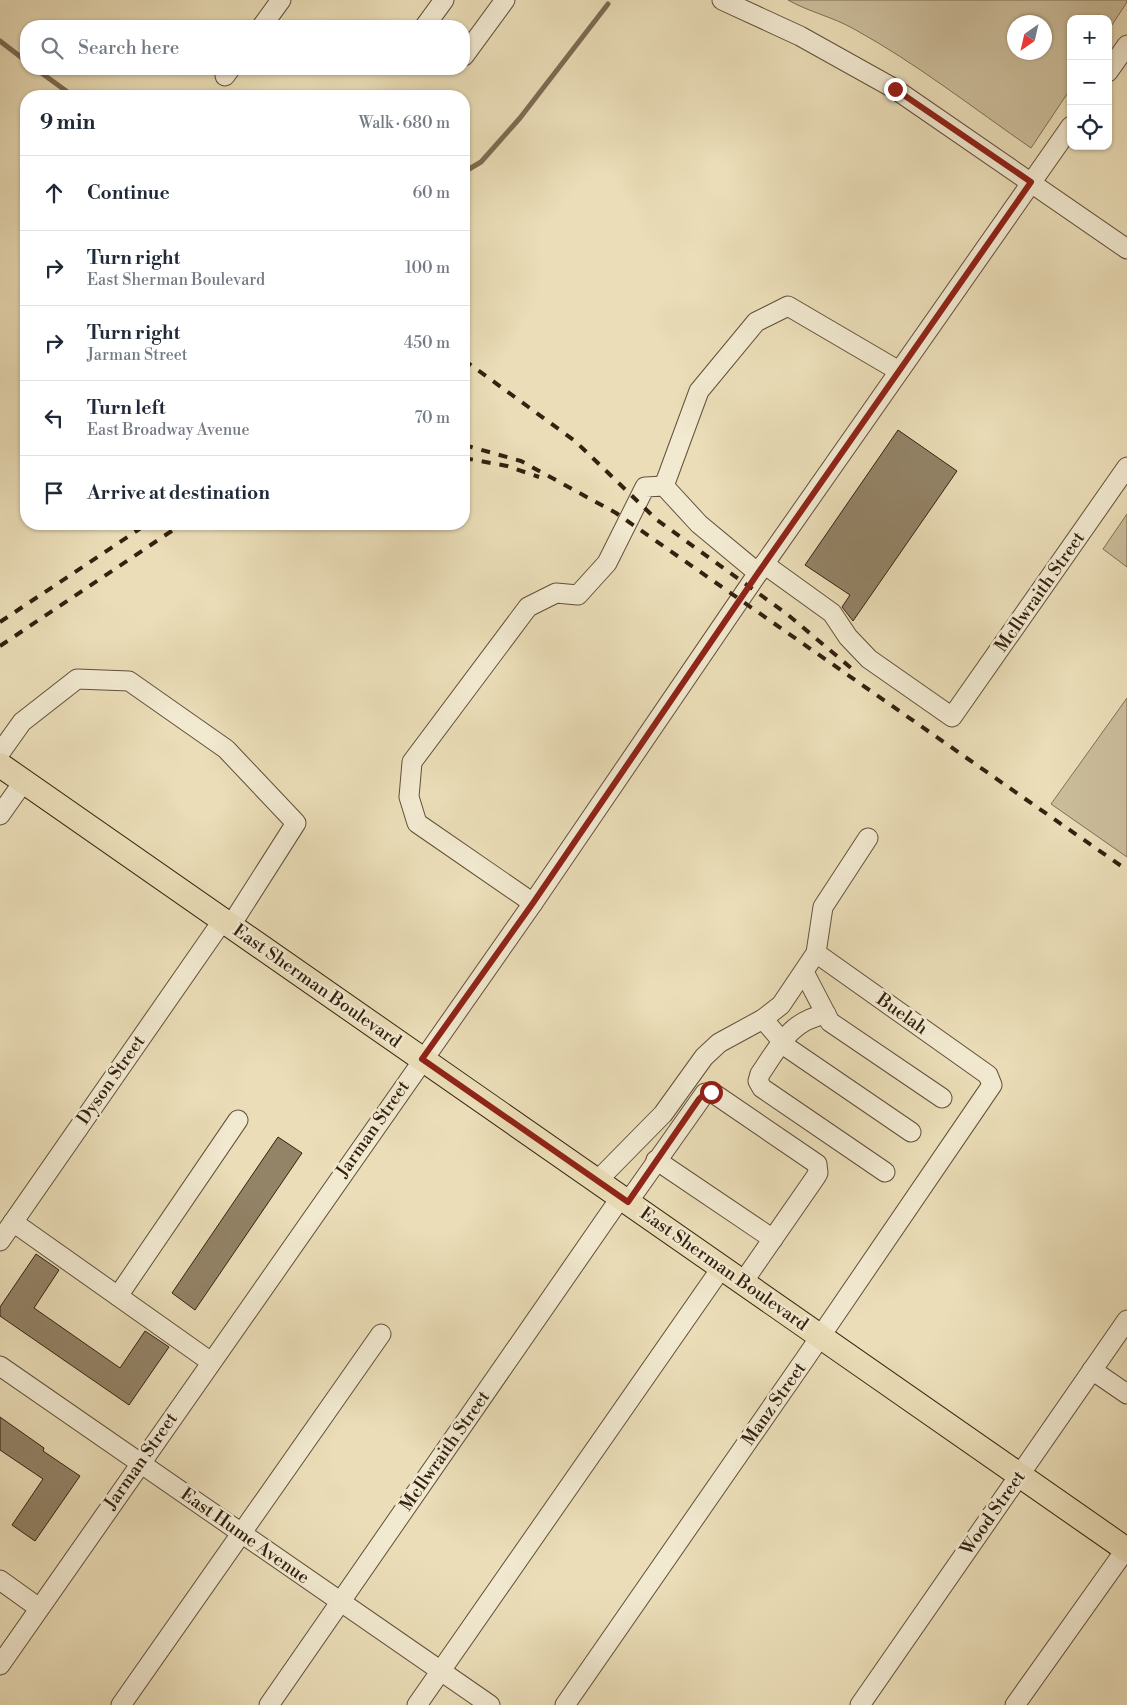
<!DOCTYPE html>
<meta charset="utf-8">
<style>
body{margin:0;font-family:"Libre Bodoni",serif;background:#f2f2f3;color:#1f2937}
.controls{position:absolute;right:15px;top:15px;display:grid;overflow:hidden;border-radius:10px;box-shadow:0 1px 4px #0004}
.controls button{width:45px;height:45px;display:grid;place-items:center;padding:0;border:0;border-bottom:1px solid #e0e1e3;background:#fff;color:#1f2937;font:25px sans-serif}
.compass{position:absolute;left:1007px;top:15px;width:45px;height:45px;border-radius:50%;background:#fff;box-shadow:0 1px 4px #0004;rotate:214deg}
.stop{position:absolute;width:15px;height:15px;margin:-11px;border:4px solid #8f2418;border-radius:50%;background:#fff}
.stop.end{background:#8f2418;border-color:#fff;box-shadow:0 1px 5px #0008}
.list{margin:0;padding:0;list-style:none}
h2{display:flex;justify-content:space-between;align-items:center;height:65px;margin:0;padding:0 20px;font-size:21px}
h2 small{font-size:16px;font-weight:400;color:#747a83}
.list li{display:grid;grid-template-columns:32px 1fr auto;gap:15px;align-items:center;box-sizing:border-box;height:75px;padding:0 20px;border-top:1px solid #e0e1e3}
.list b{display:block;font-size:19px;white-space:nowrap}
.list p{margin:0;font-size:16px;white-space:nowrap;color:#747a83}
.list em{font-size:16px;font-style:normal;color:#747a83}
.icon{flex:none;width:28px;height:28px;fill:none;stroke:currentColor;stroke-width:2;stroke-linecap:round;stroke-linejoin:round}
.map{position:relative;flex:none;width:1127px;height:1705px;overflow:hidden}
.search{position:absolute;background:#fff;box-shadow:0 1px 4px #0004;left:20px;top:20px;width:450px;height:55px;display:flex;align-items:center;gap:12px;box-sizing:border-box;padding:0 18px;border-radius:20px;color:#747a83;font-size:19px}
.panel{position:absolute;background:#fff;box-shadow:0 1px 4px #0004;left:20px;top:90px;width:450px;height:440px;border-radius:20px}
.map>svg:first-child{display:block}
</style>
<div class="map">
<svg width="1127" height="1705" viewBox="0 0 1127 1705">
<rect width="100%" height="100%" fill="#eaddb7"/>
<filter id="stains"><feTurbulence type="fractalNoise" baseFrequency=".004" numOctaves="4"/><feColorMatrix values="0 0 0 0 .2 0 0 0 0 .09 0 0 0 0 .02 0 0 0 .5 -.17"/></filter>
<radialGradient id="worn" r=".72"><stop offset=".6" stop-color="#630" stop-opacity="0"/><stop offset="1" stop-color="#630" stop-opacity=".3"/></radialGradient>
<!-- green -->
<g fill="#cbbd9b" stroke="#806f56" fill-rule="evenodd">
<path d="M788,0H1127V2L1108,31V19H1071V88L1031,148C973,108 916,63 854,29C833,17 809,12 788,0ZM1014,22H1044V52H1014Z"/>
<polygon points="1127,514 1127,567 1103,549"/>
<polygon points="1127,698 1127,857 1051,804"/>
</g>
<g fill="none" stroke-linecap="round" stroke-linejoin="round">
<!-- stream -->
<g stroke="#7c6b52" stroke-width="5">
<polyline points="0,41 26,61"/>
<polyline points="36,69 73,96"/>
<polyline points="464,172 481,162 520,118 608,4"/>
</g>
</g>
<!-- building -->
<g fill="#938367" stroke="#342110">
<polygon points="898,430 957,471 853,621 842,607 850,595 805,565"/>
<polygon points="278,1137 302,1153 195,1310 172,1293"/>
<polygon points="36,1254 59,1270 34,1308 120,1368 145,1331 169,1347 129,1405 0,1316 0,1307"/>
<polygon points="0,1417 44,1448 43,1451 80,1476 35,1541 12,1525 43,1479 0,1450"/>
</g>
<g fill="none" stroke-linecap="round" stroke-linejoin="round">
<!-- minor casing -->
<g stroke="#62503a" stroke-width="21">
<g id="minor">
<polyline points="722,0 800,36 895,89 1127,249"/>
<polyline points="262,26 281,0"/>
<polyline points="425,26 444,0"/>
<polyline points="464,56 505,0"/>
<polyline points="1108,72 1127,45"/>
<polyline points="225,76 230,69"/>
<polyline points="664,486 699,391 756,322 788,306 899,371"/>
<polyline points="764,564 832,613 848,637 869,659 952,717 1127,467"/>
<polyline points="0,753 22,722 77,679 129,681 226,749 296,823 231,925"/>
<polyline points="0,815 24,781"/>
<polyline points="533,903 417,823 409,797 412,762 528,607 556,593 578,595 607,563 645,487 664,486 699,524 758,573"/>
<polyline points="804,972 830,1022 942,1098"/>
<path d="M826,1014C790,1021 780,1045 760,1074L758,1081L762,1088L885,1172"/>
<polyline points="763,1019 788,1048 911,1132"/>
<polyline points="656,1160 773,1239"/>
<polyline points="597,1181 663,1114 704,1057 719,1043 763,1019 781,1005 816,953 823,907 868,838"/>
<polyline points="628,1202 705,1093 711,1092 716,1095 817,1164 818,1173 815,1178 743,1282"/>
<polyline points="13,1222 211,1362"/>
<polyline points="0,1241 223,920"/>
<polyline points="118,1296 238,1120"/>
<polyline points="0,1366 490,1705"/>
<polyline points="1092,1370 1127,1394"/>
<polyline points="0,1580 39,1608"/>
<polyline points="0,1665 533,903 758,573 1071,126"/>
<polyline points="121,1705 381,1334"/>
<polyline points="269,1705 621,1197"/>
<polyline points="417,1705 722,1267"/>
<polyline points="565,1705 805,1359 992,1085 988,1075 816,953"/>
<polyline points="860,1705 1127,1320"/>
<polyline points="1015,1705 1126,1549"/>
</g>
</g>
<!-- major casing -->
<g stroke="#342110" stroke-width="26">
<polyline id="major" points="0,765 1127,1550"/>
</g>
<!-- minor -->
<use href="#minor" stroke="#f1e9d0" stroke-width="19"/>
<!-- major -->
<use href="#major" stroke="#eaddb7" stroke-width="24"/>
<!-- rail -->
<g stroke="#342110" stroke-width="4" stroke-dasharray="9 9" stroke-linecap="butt">
<polyline points="464,360 575,441 657,520 787,614 857,673"/>
<polyline points="464,445 521,461 616,513 1127,870"/>
<polyline points="464,458 507,466 539,477"/>
<polyline points="0,622 147,524"/>
<polyline points="0,646 182,524"/>
</g>
</g>
<g fill="none" stroke-linecap="round" stroke-linejoin="round">
<!-- route -->
<polyline stroke="#8f2418" stroke-width="6" points="711,1092 705,1093 699,1099 628,1202 422,1059 533,903 758,573 1031,182 895,89"/>
</g>
<g text-anchor="middle" dominant-baseline="central" stroke-width="5" stroke-linejoin="round" paint-order="stroke">
<!-- street labels -->
<g font-size="18" fill="#342110" stroke="#f1e9d0">
<text transform="translate(1040 592) rotate(-55)">McIlwraith Street</text>
<text transform="translate(317 986) rotate(35)">East Sherman Boulevard</text>
<text transform="translate(902 1014) rotate(35)">Buelah</text>
<text transform="translate(111 1080) rotate(-55)">Dyson Street</text>
<text transform="translate(373 1129) rotate(-55)">Jarman Street</text>
<text transform="translate(724 1269) rotate(35)">East Sherman Boulevard</text>
<text transform="translate(774 1404) rotate(-55)">Manz Street</text>
<text transform="translate(445 1451) rotate(-55)">McIlwraith Street</text>
<text transform="translate(141 1461) rotate(-55)">Jarman Street</text>
<text transform="translate(993 1513) rotate(-55)">Wood Street</text>
<text transform="translate(245 1536) rotate(35)">East Hume Avenue</text>
</g>
</g>
<rect width="100%" height="100%" filter="url(#stains)"/>
<rect width="100%" height="100%" fill="url(#worn)"/>
</svg>
<div class="controls">
<button>+</button>
<button>−</button>
<button><svg class="icon" aria-label="locate" viewBox="0 0 24 24"><circle cx="12" cy="12" r="6"/><path d="M12 2v4M12 18v4M2 12h4M18 12h4"/></svg></button>
</div>
<svg class="compass" viewBox="-18 -18 36 36"><path d="M0-13l5 13h-10z" fill="#e53935"/><path d="M0 13l5-13h-10z" fill="#747a83"/></svg>
<div class="stop" style="left:711px;top:1092px"></div>
<div class="stop end" style="left:895px;top:89px"></div>
<div class="search"><svg class="icon" aria-label="search" viewBox="0 0 24 24"><circle cx="10" cy="10" r="6"/><path d="M15 15l6 6"/></svg>Search here</div>
<section class="panel">
<h2>9 min<small>Walk · 680 m</small></h2>
<ul class="list">
<li><svg class="icon" aria-label="ahead" viewBox="0 0 24 24"><path d="M12 20V5M6 11l6-6 6 6"/></svg><div><b>Continue</b></div><em>60 m</em></li>
<li><svg class="icon" aria-label="right" viewBox="0 0 24 24"><path d="M7 20v-9h11M14 6l5 5-5 5"/></svg><div><b>Turn right</b><p>East Sherman Boulevard</p></div><em>100 m</em></li>
<li><svg class="icon" aria-label="right" viewBox="0 0 24 24"><path d="M7 20v-9h11M14 6l5 5-5 5"/></svg><div><b>Turn right</b><p>Jarman Street</p></div><em>450 m</em></li>
<li><svg class="icon" aria-label="left" viewBox="0 0 24 24"><path d="M17 20v-9H6M10 6l-5 5 5 5"/></svg><div><b>Turn left</b><p>East Broadway Avenue</p></div><em>70 m</em></li>
<li><svg class="icon" aria-label="arrive" viewBox="0 0 24 24"><path d="M6 21V4h12l-3 4 3 4H6"/></svg><div><b>Arrive at destination</b></div></li>
</ul>
</section>
</div>
